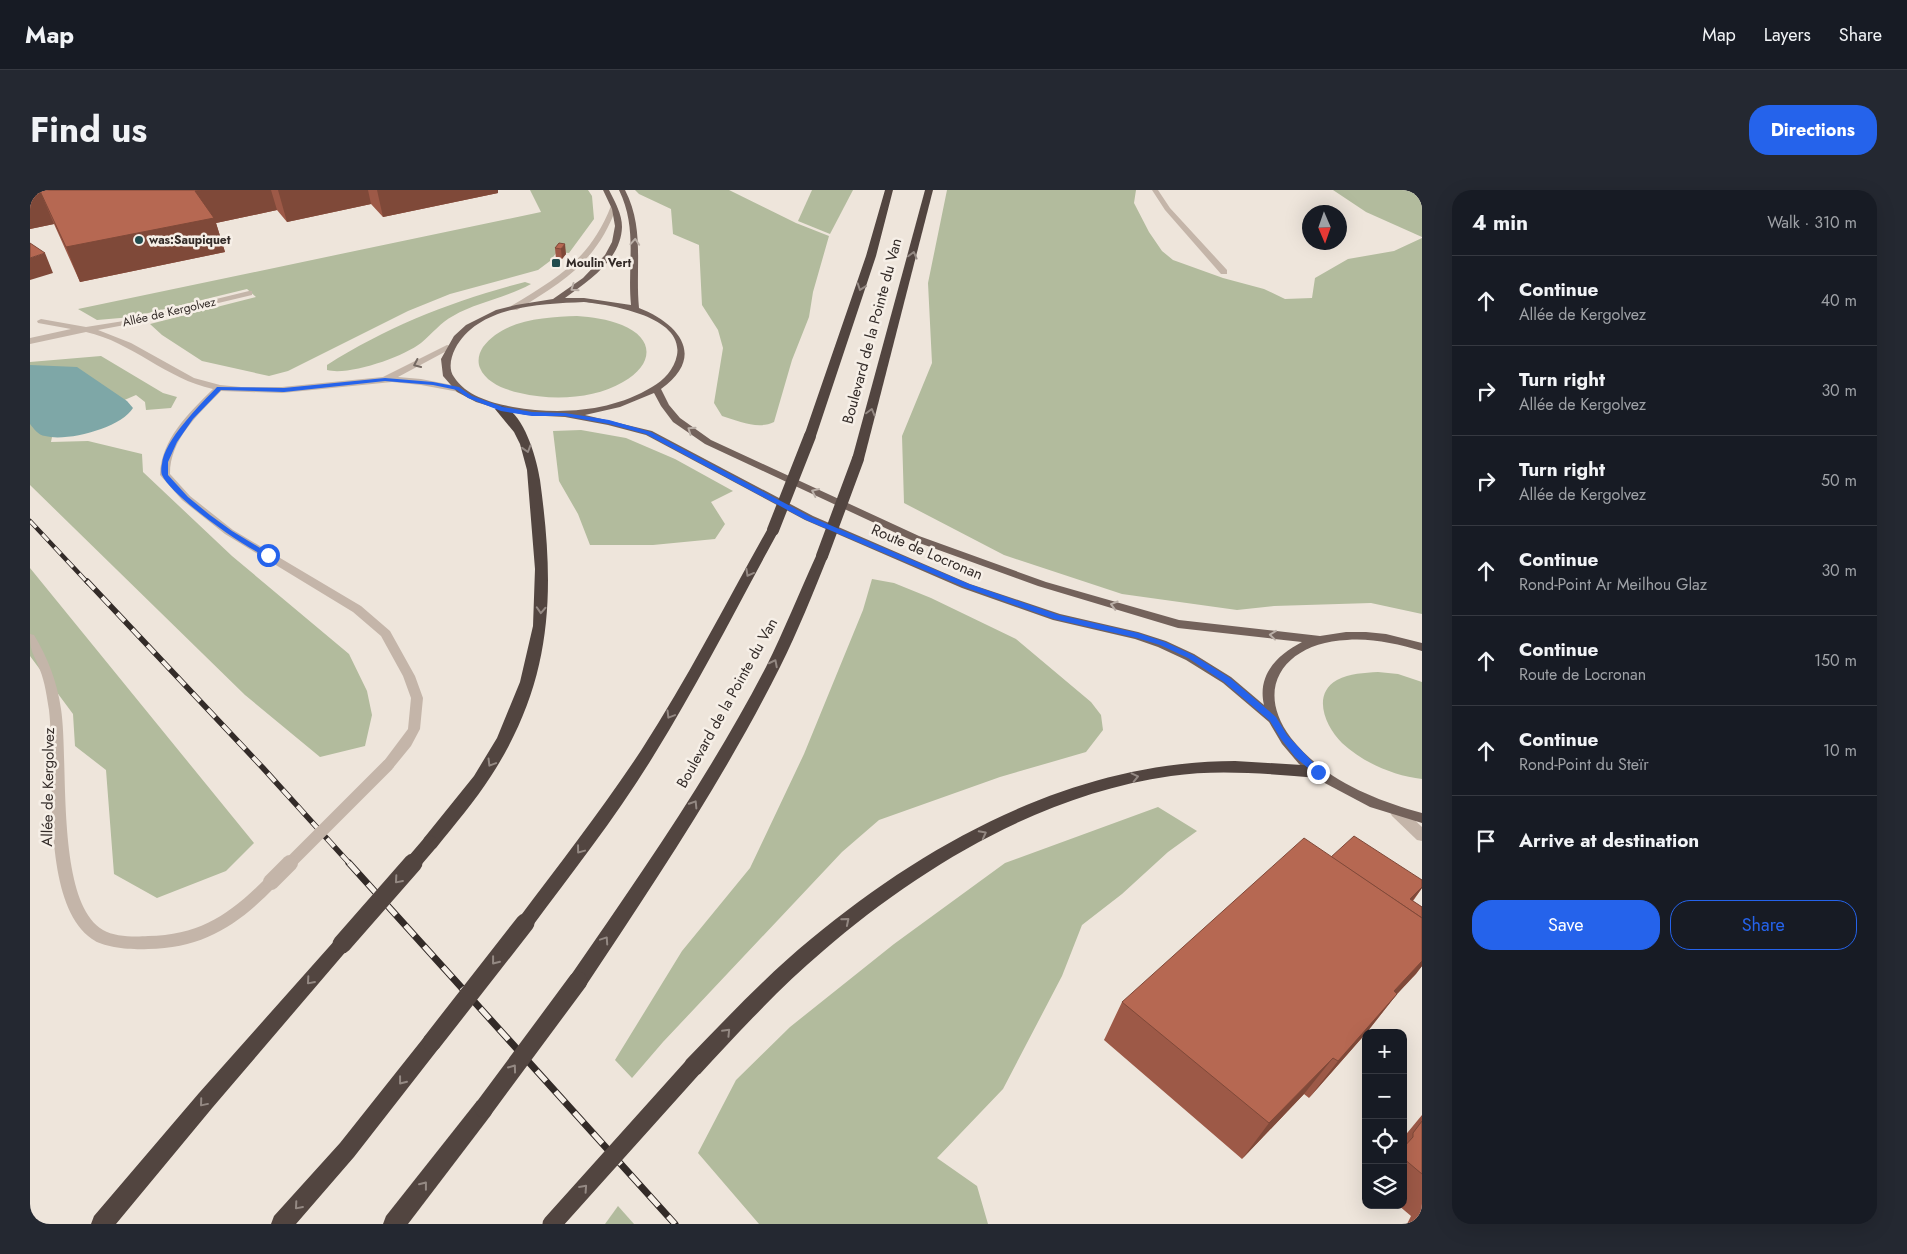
<!DOCTYPE html>
<meta charset="utf-8">
<style>
body{margin:0;font-family:Jost,sans-serif;background:#242831;color:#f1f3f6}
.controls{position:absolute;right:15px;bottom:15px;display:grid;overflow:hidden;border-radius:10px;box-shadow:0 5px 20px #0002}
.controls button{width:45px;height:45px;display:grid;place-items:center;padding:0;border:0;border-bottom:1px solid #363941;background:#171b24;color:#f1f3f6;font:25px sans-serif}
.compass{position:absolute;left:1272px;top:15px;width:45px;height:45px;border-radius:50%;background:#171b24;box-shadow:0 5px 20px #0002;rotate:178deg}
.stop{position:absolute;width:15px;height:15px;margin:-11px;border:4px solid #2563eb;border-radius:50%;background:#fff}
.stop.end{background:#2563eb;border-color:#fff;box-shadow:0 1px 5px #0008}
.list{margin:0;padding:0;list-style:none}
h2{display:flex;justify-content:space-between;align-items:center;height:65px;margin:0;padding:0 20px;font-size:21px}
h2 small{font-size:16px;font-weight:400;color:#9ea1a6}
.list li{display:grid;grid-template-columns:32px 1fr auto;gap:15px;align-items:center;box-sizing:border-box;height:90px;padding:0 20px;border-top:1px solid #363941}
.list b{display:block;font-size:19px;white-space:nowrap}
.list p{margin:0;font-size:16px;white-space:nowrap;color:#9ea1a6}
.list em{font-size:16px;font-style:normal;color:#9ea1a6}
.actions{display:flex;gap:10px;padding:15px 20px}
.actions a{flex:1;padding:11px 0;border:1px solid #2563eb;border-radius:20px;text-align:center;font-size:18px;color:#2563eb}
.actions .main{background:#2563eb;color:#fff}
.icon{flex:none;width:28px;height:28px;fill:none;stroke:currentColor;stroke-width:2;stroke-linecap:round;stroke-linejoin:round}
.map{position:relative;flex:none;width:1392px;height:1034px;overflow:hidden;border-radius:20px}
header{display:flex;align-items:center;gap:30px;box-sizing:border-box;height:70px;padding:0 25px;background:#171b24;border-bottom:1px solid #363941}
header strong{font-size:24px}
nav{display:flex;gap:28px;margin-inline-start:auto;font-size:18px}
.intro{display:flex;align-items:center;justify-content:space-between;box-sizing:border-box;height:120px;padding:0 30px}
h1{margin:0;font-size:35px}
.button{padding:12px 22px;border-radius:20px;background:#2563eb;color:#fff;font-size:18px;font-weight:700}
main{display:flex;gap:30px;padding:0 30px}
aside{flex:1;background:#171b24;border-radius:20px;box-shadow:0 5px 20px #0002}
.map>svg:first-child{display:block}
</style>
<header>
<strong>Map</strong>
<nav><a>Map</a><a>Layers</a><a>Share</a></nav>
</header>
<div class="intro"><h1>Find us</h1><a class="button">Directions</a></div>
<main>
<div class="map">
<svg width="1392" height="1034" viewBox="0 0 1392 1034">
<rect width="100%" height="100%" fill="#eee5db"/>
<!-- green -->
<g fill="#b2bb9d">
<polygon points="500,0 558,0 562,6 564,29 539,63 527,62 520,71 508,80 420,104 378,121 258,181 239,186 172,171 132,145 120,134 226,107 217,99 102,127 67,130 48,119 511,22"/>
<path d="M605,0H699L766,33L799,46L783,102L779,127L762,170L744,232C728,240 709,231 692,226L684,213L693,158L688,140L672,115L669,55L643,44L641,19L609,4Z"/>
<polygon points="782,0 823,0 800,44 768,31"/>
<polygon points="917,0 1106,0 1104,13 1119,42 1132,61 1143,70 1193,88 1234,99 1255,109 1282,108 1285,88 1318,69 1364,61 1392,48 1392,424 1341,413 1244,416 1207,420 1092,404 974,365 874,313 872,246 902,173 898,93"/>
<polygon points="1303,0 1392,0 1392,47 1336,22"/>
<path d="M495,92L501,94C476,108 447,112 423,126C411,132 402,144 391,153C373,167 319,186 297,180V175C358,136 425,110 495,92Z"/>
<path d="M547,126C562,127 577,129 592,135C626,149 623,175 593,192C564,209 523,211 490,203C476,200 456,193 450,178C447,171 449,163 453,157C474,129 516,127 547,126Z"/>
<polygon points="71,166 133,203 147,207 141,218 116,220 115,212 106,205 76,218 0,183 0,172"/>
<polygon points="0,228 22,247 21,252 58,251 112,264 113,282 202,366 319,464 337,501 342,525 335,556 290,567 215,505 0,295"/>
<polygon points="551,240 596,248 645,269 703,301 681,312 695,334 685,349 623,355 560,355 548,324 529,291 523,241"/>
<polygon points="0,378 224,653 196,681 127,708 84,684 76,580 45,556 43,524 0,466"/>
<polygon points="842,389 864,393 901,408 986,449 1061,512 1071,525 1073,540 1056,562 970,587 849,630 812,662 633,852 602,888 585,870 652,761 720,678 774,564 833,420"/>
<path d="M1348,482L1368,484L1392,492V589C1364,586 1332,572 1312,553C1296,537 1281,505 1307,490C1320,483 1334,483 1348,482Z"/>
<polygon points="1128,617 1167,641 1138,662 1092,704 1052,735 1032,786 973,899 907,968 947,996 958,1034 729,1034 668,963 706,890 760,837 864,754 975,673"/>
<polygon points="588,1016 604,1034 575,1034"/>
</g>
<!-- water -->
<path fill="#7ea7a7" d="M0,175L47,177L97,211L103,218C91,238 37,252 15,246C8,245 4,239 0,234Z"/>
<g fill="none" stroke-linecap="round" stroke-linejoin="round">
<!-- minor -->
<g fill="#c4b5a9" fill-rule="evenodd">
<polygon points="1122,0 1128,0 1140,18 1197,80 1197,84 1191,84 1135,20"/>
<path d="M584,14L587,16C567,71 535,91 487,120H481V116C528,88 560,69 581,16Z"/>
<path d="M219,101H222V105L100,134L68,140L101,153L164,188L190,195L211,197H252L353,187L417,155L424,157L368,187L391,189L432,197V201L429,202L391,195L362,192L252,203L191,201C168,225 140,249 140,284L160,306L203,340L331,416L360,441L385,486L393,508L390,539L381,556L363,578H353L351,575L378,539L381,508L373,486L351,446L323,422L195,344L152,310L130,285C131,249 159,223 183,199C136,189 102,152 56,142L0,154V148L41,139L8,133L7,131L11,129L56,137L100,130Z"/>
<path d="M0,444L4,445C18,468 27,492 31,519C39,571 25,712 73,740C85,747 105,747 118,746C171,745 200,724 236,688L241,686L246,688L248,692L246,696C208,735 174,758 118,759C103,760 74,758 62,749C9,711 26,581 19,520C17,508 15,492 10,480C4,463 0,464 0,444Z"/>
<polygon points="1367,617 1372,618 1392,637 1392,651 1387,650 1362,626 1360,622 1362,618"/>
</g>
<!-- major -->
<path fill="#73625b" fill-rule="evenodd" d="M573,0H579C585,12 592,24 592,37C591,70 558,91 535,108H554L601,115C597,74 608,39 589,0H595C615,39 605,76 609,118C650,134 676,167 631,199L639,215L650,228L681,250L889,346L1016,392L1149,430L1290,446L1316,442H1336L1356,444L1392,453V461C1367,454 1342,448 1317,450C1259,452 1221,495 1261,548C1293,589 1344,610 1392,623V633L1340,617L1291,591L1269,574L1252,554L1239,532L1193,493L1156,470L1128,457L1105,449L1023,430L932,398L775,330L616,245L578,235L535,227L496,225L472,220L446,212L427,202L413,186L411,169L424,146L436,135L466,120L486,115L523,109L553,88L575,65L582,52L585,36L582,19ZM554,112C580,115 654,126 647,165C644,180 634,190 622,197C581,222 529,225 483,217C462,213 436,206 424,187C418,179 421,167 425,159C448,115 511,114 554,112ZM624,203L631,216L643,232L675,254L881,350L1008,396L1148,438L1272,452C1247,465 1227,485 1234,515L1201,487L1164,464L1136,451L1108,442L1030,424L940,394L783,326L622,241L555,225L590,217Z"/>
<!-- highway -->
<g fill="#524540" fill-rule="evenodd">
<polygon points="855,0 863,0 846,66 786,246 780,249 776,248 774,246 836,66"/>
<polygon points="895,0 903,0 834,269 828,273 824,271 822,269"/>
<path d="M471,216C494,221 507,270 510,290C525,400 524,489 461,586C445,611 425,634 406,658L400,660L394,658L392,653L394,648L444,586L467,548L490,492L503,436L505,379L497,280L490,254L484,242L465,219Z"/>
<path d="M743,336L749,340C708,415 669,492 624,565C587,626 543,681 501,738L495,741L489,738L486,733L489,728C531,672 574,617 612,559C658,488 696,413 737,340Z"/>
<path d="M792,362L798,366C783,403 768,441 750,477C694,589 624,693 555,797L548,799L541,797L539,791L541,785C610,685 680,585 736,477C754,441 769,403 786,366Z"/>
<path d="M1205,571L1288,576L1294,578L1296,582L1294,586L1288,588C1239,584 1189,579 1141,586C1012,604 890,677 793,761C749,798 710,841 670,884L663,886L656,884L653,877L656,870C696,829 736,786 781,749C900,650 1047,571 1205,571Z"/>
<polygon points="312,746 318,749 321,754 318,759 183,917 86,1034 61,1034 64,1026 169,903 306,749"/>
<polygon points="402,843 409,846 412,852 409,858 324,967 266,1034 241,1034 244,1026 310,953 395,846"/>
<polygon points="454,908 461,911 464,918 461,925 378,1034 353,1034 356,1026 447,911"/>
</g>
<!-- rail-far2 casing -->
<g stroke="#332b28" stroke-width="4.5">
<polyline id="rail-far2" points="0,331 58,393"/>
</g>
<!-- rail-far1 casing -->
<g stroke="#332b28" stroke-width="5.5">
<polyline id="rail-far1" points="57,391 233,578 320,674"/>
</g>
<!-- rail casing -->
<g stroke="#332b28" stroke-width="7">
<polyline id="rail" points="319,673 645,1034"/>
</g>
<!-- rail-far2 -->
<use href="#rail-far2" stroke="#f6efe7" stroke-width="3" stroke-dasharray="9" stroke-linecap="butt"/>
<!-- rail-far1 -->
<use href="#rail-far1" stroke="#f6efe7" stroke-width="4" stroke-dasharray="11" stroke-linecap="butt"/>
<!-- rail -->
<use href="#rail" stroke="#f6efe7" stroke-width="5" stroke-dasharray="14" stroke-linecap="butt"/>
<!-- minor-bridge-far1 -->
<polyline stroke="#c4b5a9" stroke-width="12" points="259,674 358,575"/>
<!-- minor-bridge -->
<polyline stroke="#c4b5a9" stroke-width="16" points="241,692 260,673"/>
<!-- highway-bridge-far2 -->
<g stroke="#524540" stroke-width="12">
<polyline points="743,340 780,246"/>
<polyline points="792,366 828,269"/>
</g>
<!-- highway-bridge-far1 -->
<polyline stroke="#524540" stroke-width="15" points="382,674 400,653"/>
<!-- highway-bridge -->
<g stroke="#524540" stroke-width="19">
<polyline points="312,754 383,673"/>
<polyline points="402,852 495,733"/>
<polyline points="454,918 548,791"/>
<polyline points="522,1034 663,877"/>
</g>
</g>
<!-- wall -->
<g fill="#9d5947">
<polygon points="0,0 468,0 468,3 353,27 341,14 257,32 247,20 186,33 195,62 50,92 24,34 0,39"/>
<polygon points="529,53 536,64 532,69 526,69 525,58"/>
<polygon points="1301,667 1392,690 1392,698 1383,711 1392,717 1392,776 1367,804 1337,842 1279,908 1274,904 1212,969 1074,850 1092,812"/>
<polygon points="1392,925 1392,1034 1377,1034 1381,1026 1368,1015 1373,1015 1373,948"/>
</g>
<!-- shaded-wall -->
<g fill="#7f4939">
<polygon points="172,0 241,0 247,20 186,33 195,62 50,92 36,57 165,1"/>
<polygon points="248,0 338,0 341,14 257,32"/>
<polygon points="347,0 468,0 468,3 353,27"/>
<polygon points="10,1 24,34 0,39 0,3"/>
<polygon points="535,54 536,64 532,69 531,59"/>
<polygon points="15,63 23,83 0,90 0,68"/>
<polygon points="1392,697 1392,698 1379,715 1380,709"/>
<polygon points="1392,771 1392,776 1386,784 1334,839 1364,801"/>
<polygon points="1367,804 1337,842 1279,908 1308,871"/>
<polygon points="1303,868 1274,904 1212,969 1239,933"/>
</g>
<!-- building -->
<g fill="#b66852" stroke="#7f4939">
<polygon points="0,0 172,0 165,1 184,28 36,57 10,1 0,3"/>
<polygon points="0,53 15,63 0,68"/>
<polygon points="529,53 535,54 531,59 525,58"/>
<polygon points="1324,646 1392,690 1392,697 1380,709 1392,717 1392,728 1301,667"/>
<polygon points="1274,648 1392,728 1392,771 1364,801 1367,804 1308,871 1303,868 1239,933 1092,812"/>
<polygon points="1392,931 1392,984 1373,968 1373,958 1383,947 1383,943"/>
</g>
<!-- one-way arrows -->
<defs><path id="oneway-chevron" d="M-2-3.5L2.5 0L-2 3.5" fill="none" stroke-width="1.6" stroke-linecap="round" stroke-linejoin="round" transform="scale(1.25)"/></defs>
<g stroke="#bbb0a8">
<use href="#oneway-chevron" transform="translate(605 52) rotate(-86)"/>
<use href="#oneway-chevron" transform="translate(544 98) rotate(145)"/>
<use href="#oneway-chevron" transform="translate(661 240) rotate(-145)"/>
<use href="#oneway-chevron" transform="translate(785 302) rotate(-155)"/>
<use href="#oneway-chevron" transform="translate(1084 415) rotate(-164)"/>
<use href="#oneway-chevron" transform="translate(1243 445) rotate(-174)"/>
</g>
<g stroke="#948983">
<use href="#oneway-chevron" transform="translate(883 65) rotate(-75)"/>
<use href="#oneway-chevron" transform="translate(831 97) rotate(109)"/>
<use href="#oneway-chevron" transform="translate(841 222) rotate(-75)"/>
<use href="#oneway-chevron" transform="translate(497 259) rotate(73)"/>
<use href="#oneway-chevron" transform="translate(719 383) rotate(119)"/>
<use href="#oneway-chevron" transform="translate(511 420) rotate(93)"/>
<use href="#oneway-chevron" transform="translate(744 473) rotate(-63)"/>
<use href="#oneway-chevron" transform="translate(640 525) rotate(121)"/>
<use href="#oneway-chevron" transform="translate(461 573) rotate(121)"/>
<use href="#oneway-chevron" transform="translate(1105 587) rotate(-13)"/>
<use href="#oneway-chevron" transform="translate(664 614) rotate(-58)"/>
<use href="#oneway-chevron" transform="translate(953 644) rotate(-28)"/>
<use href="#oneway-chevron" transform="translate(550 660) rotate(127)"/>
<use href="#oneway-chevron" transform="translate(368 690) rotate(131)"/>
<use href="#oneway-chevron" transform="translate(816 731) rotate(-40)"/>
<use href="#oneway-chevron" transform="translate(575 750) rotate(-56)"/>
<use href="#oneway-chevron" transform="translate(465 771) rotate(128)"/>
<use href="#oneway-chevron" transform="translate(280 791) rotate(131)"/>
<use href="#oneway-chevron" transform="translate(697 842) rotate(-46)"/>
<use href="#oneway-chevron" transform="translate(483 878) rotate(-54)"/>
<use href="#oneway-chevron" transform="translate(372 891) rotate(128)"/>
<use href="#oneway-chevron" transform="translate(173 913) rotate(130)"/>
<use href="#oneway-chevron" transform="translate(394 995) rotate(-52)"/>
<use href="#oneway-chevron" transform="translate(554 998) rotate(-48)"/>
<use href="#oneway-chevron" transform="translate(268 1016) rotate(131)"/>
</g>
<use stroke="#746962" href="#oneway-chevron" transform="translate(387 174) rotate(155)"/>
<!-- route -->
<path fill="#2563eb" d="M355,188L403,192L429,197L442,206L473,217L502,222L535,223L579,230L621,242L781,327L939,394L1029,425L1108,443L1135,452L1163,465L1200,488L1246,527L1257,545L1292,582L1291,584H1285L1265,567L1251,549L1240,531L1194,492L1158,468L1130,455L1107,448L1024,429L934,397L776,330L616,244L579,234L535,226H502L471,221L438,208L427,200L403,195L355,191L254,202L191,200L163,229L147,252L138,272V285L158,307L180,325L202,341L240,364V367H238C216,359 142,307 132,285C131,283 131,277 132,274C134,250 171,214 187,197L254,198Z"/>
<!-- markers -->
<g fill="#234d4f" stroke="#f6efe7" stroke-width="2">
<circle cx="109" cy="50" r="5"/>
<rect x="521" y="68" width="10" height="10" rx="2.5"/>
</g>
<g text-anchor="middle" dominant-baseline="central" stroke-width="5" stroke-linejoin="round" paint-order="stroke">
<!-- far-poi labels -->
<g font-size="12" font-weight="bold" fill="#332b28" stroke="#f6efe7" text-anchor="start">
<text x="119" y="50">was:Saupiquet</text>
<text x="536" y="73">Moulin Vert</text>
</g>
<!-- far-street labels -->
<g font-size="12" fill="#332b28" stroke="#f6efe7">
<text transform="translate(139 122) rotate(-13)">Allée de Kergolvez</text>
</g>
<!-- street labels -->
<g font-size="15" fill="#332b28" stroke="#f6efe7">
<text transform="translate(842 141) rotate(-75)">Boulevard de la Pointe du Van</text>
<text transform="translate(897 362) rotate(23)">Route de Locronan</text>
<text transform="translate(697 513) rotate(-61)">Boulevard de la Pointe du Van</text>
<text transform="translate(18 597) rotate(-89)">Allée de Kergolvez</text>
</g>
</g>
</svg>
<div class="controls">
<button>+</button>
<button>−</button>
<button><svg class="icon" aria-label="locate" viewBox="0 0 24 24"><circle cx="12" cy="12" r="6"/><path d="M12 2v4M12 18v4M2 12h4M18 12h4"/></svg></button>
<button><svg class="icon" aria-label="layers" viewBox="0 0 24 24"><path d="M12 4l9 5-9 5-9-5zM3 14l9 5 9-5"/></svg></button>
</div>
<svg class="compass" viewBox="-18 -18 36 36"><path d="M0-13l5 13h-10z" fill="#e53935"/><path d="M0 13l5-13h-10z" fill="#9ea1a6"/></svg>
<div class="stop" style="left:238px;top:365px"></div>
<div class="stop end" style="left:1288px;top:582px"></div>
</div>
<aside>
<h2>4 min<small>Walk · 310 m</small></h2>
<ul class="list">
<li><svg class="icon" aria-label="ahead" viewBox="0 0 24 24"><path d="M12 20V5M6 11l6-6 6 6"/></svg><div><b>Continue</b><p>Allée de Kergolvez</p></div><em>40 m</em></li>
<li><svg class="icon" aria-label="right" viewBox="0 0 24 24"><path d="M7 20v-9h11M14 6l5 5-5 5"/></svg><div><b>Turn right</b><p>Allée de Kergolvez</p></div><em>30 m</em></li>
<li><svg class="icon" aria-label="right" viewBox="0 0 24 24"><path d="M7 20v-9h11M14 6l5 5-5 5"/></svg><div><b>Turn right</b><p>Allée de Kergolvez</p></div><em>50 m</em></li>
<li><svg class="icon" aria-label="ahead" viewBox="0 0 24 24"><path d="M12 20V5M6 11l6-6 6 6"/></svg><div><b>Continue</b><p>Rond-Point Ar Meilhou Glaz</p></div><em>30 m</em></li>
<li><svg class="icon" aria-label="ahead" viewBox="0 0 24 24"><path d="M12 20V5M6 11l6-6 6 6"/></svg><div><b>Continue</b><p>Route de Locronan</p></div><em>150 m</em></li>
<li><svg class="icon" aria-label="ahead" viewBox="0 0 24 24"><path d="M12 20V5M6 11l6-6 6 6"/></svg><div><b>Continue</b><p>Rond-Point du Steïr</p></div><em>10 m</em></li>
<li><svg class="icon" aria-label="arrive" viewBox="0 0 24 24"><path d="M6 21V4h12l-3 4 3 4H6"/></svg><div><b>Arrive at destination</b></div></li>
</ul>
<div class="actions"><a class="main">Save</a><a>Share</a></div>
</aside>
</main>
